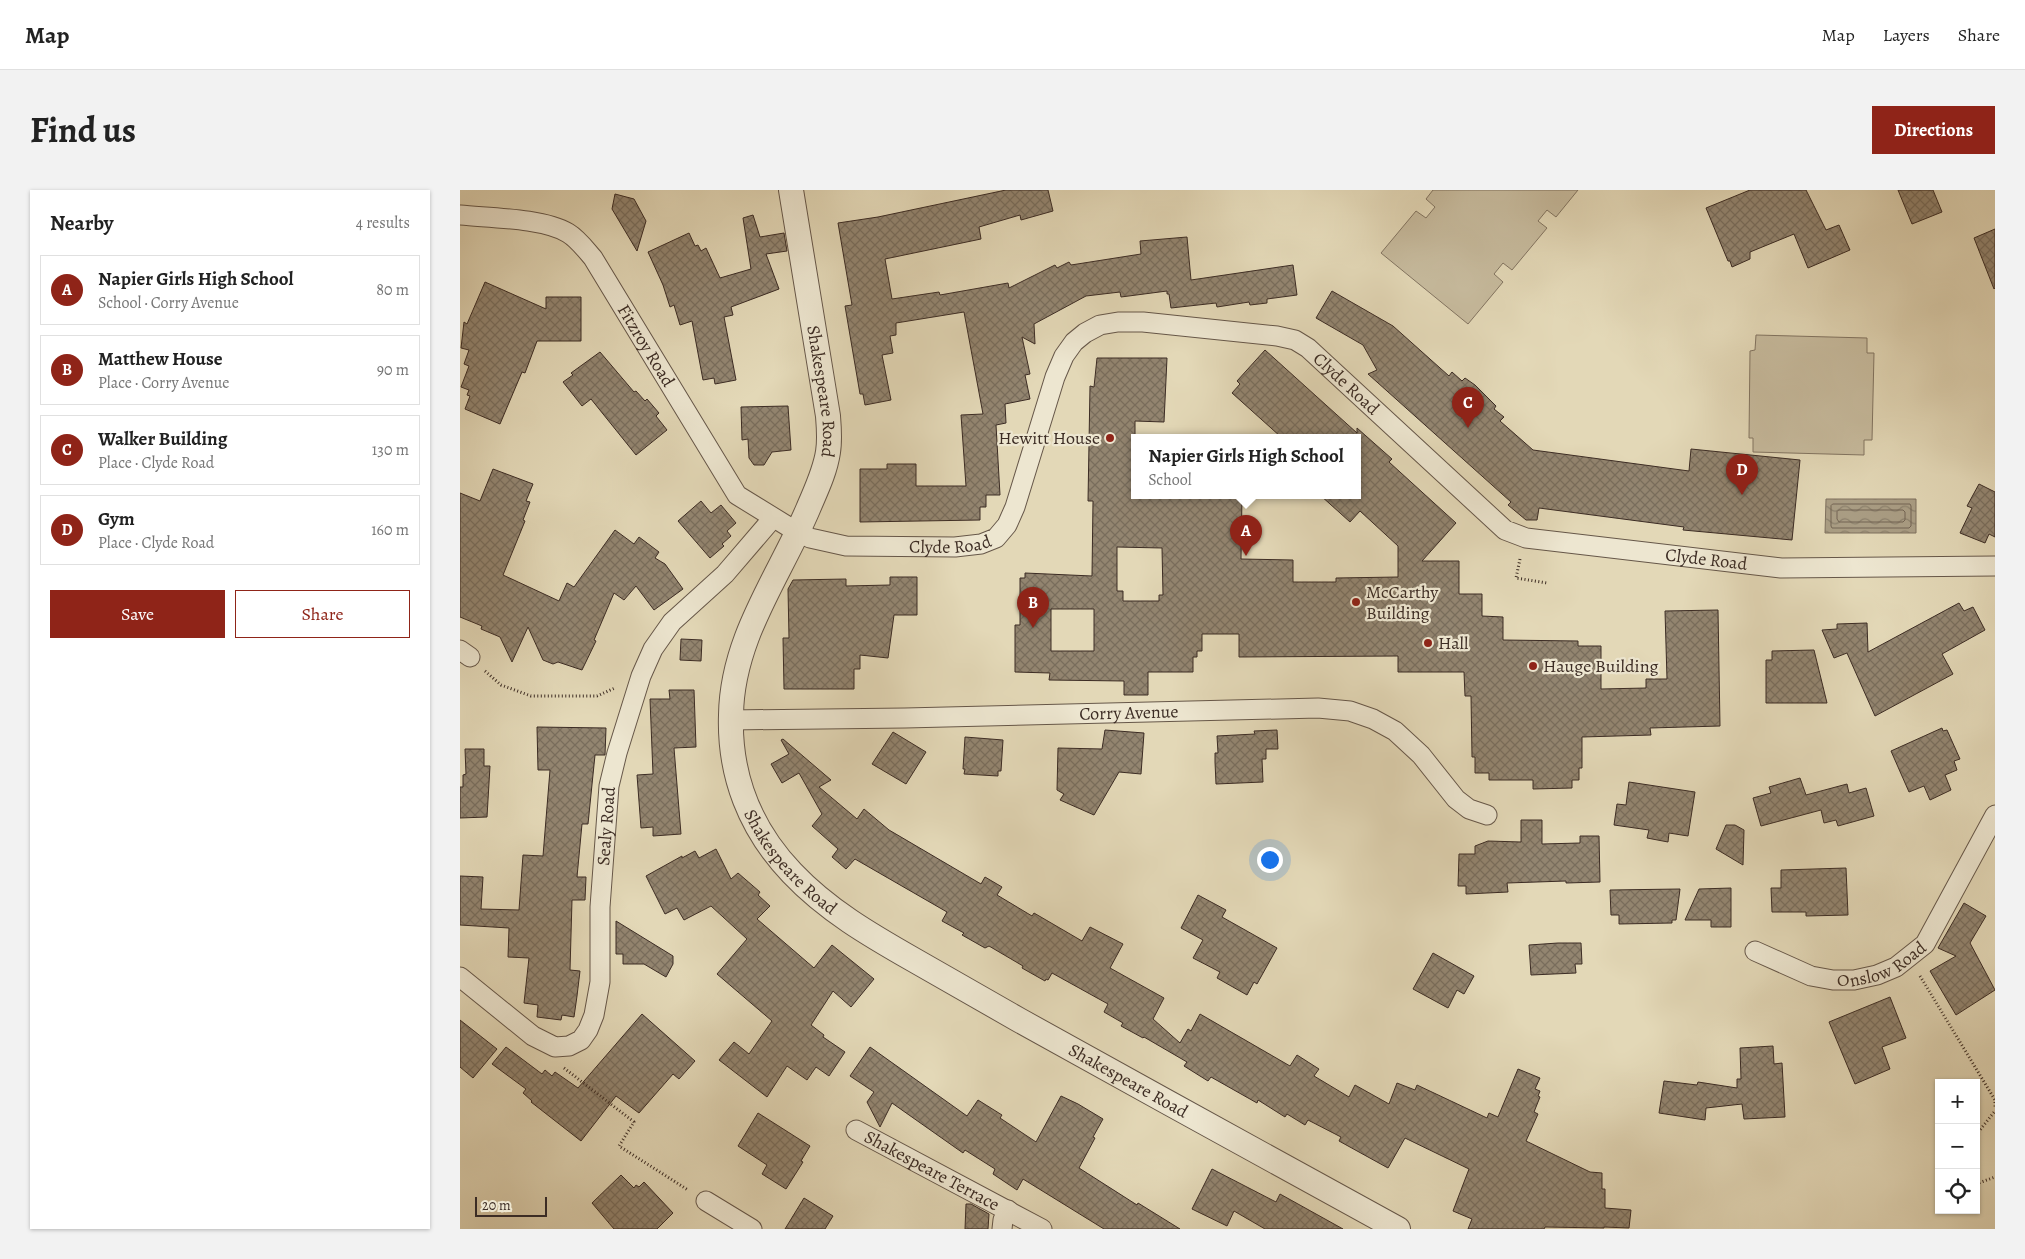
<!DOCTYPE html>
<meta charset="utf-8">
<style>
body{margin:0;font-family:Alegreya,serif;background:#f2f2f2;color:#222}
.controls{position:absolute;right:15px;bottom:15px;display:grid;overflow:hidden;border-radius:0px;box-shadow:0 1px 4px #0004}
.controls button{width:45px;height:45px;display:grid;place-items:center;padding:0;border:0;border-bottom:1px solid #e0e0e0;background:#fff;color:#222;font:25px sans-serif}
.scale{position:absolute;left:15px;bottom:12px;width:72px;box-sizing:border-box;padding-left:5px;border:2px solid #3c2c24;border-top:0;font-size:14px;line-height:18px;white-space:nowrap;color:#3c2c24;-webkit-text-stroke:4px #ede6d0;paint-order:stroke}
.you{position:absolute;left:809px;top:669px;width:18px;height:18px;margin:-12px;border:4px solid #fff;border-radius:50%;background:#1a73e8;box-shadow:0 0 0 8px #1a73e833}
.badge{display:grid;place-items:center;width:32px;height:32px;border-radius:50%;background:#8f2418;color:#fff;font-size:16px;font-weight:700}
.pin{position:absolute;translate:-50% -41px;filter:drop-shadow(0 1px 2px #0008)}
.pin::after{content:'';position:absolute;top:26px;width:18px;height:15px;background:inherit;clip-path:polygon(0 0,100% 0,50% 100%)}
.popup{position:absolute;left:671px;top:244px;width:230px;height:65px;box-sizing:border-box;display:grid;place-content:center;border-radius:0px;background:#fff;filter:drop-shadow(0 1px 4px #0005);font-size:16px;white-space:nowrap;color:#767676}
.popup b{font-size:19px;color:#222}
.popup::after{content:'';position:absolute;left:50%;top:100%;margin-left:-10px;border:10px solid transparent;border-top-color:#fff}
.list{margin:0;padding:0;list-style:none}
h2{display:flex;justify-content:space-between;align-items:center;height:65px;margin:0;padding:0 20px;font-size:21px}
h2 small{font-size:16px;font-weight:400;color:#767676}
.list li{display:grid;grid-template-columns:32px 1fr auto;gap:15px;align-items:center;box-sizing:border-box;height:70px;margin:0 10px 10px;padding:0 10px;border:1px solid #e0e0e0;border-radius:0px}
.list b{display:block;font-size:19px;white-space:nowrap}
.list p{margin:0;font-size:16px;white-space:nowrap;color:#767676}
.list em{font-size:16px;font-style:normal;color:#767676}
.actions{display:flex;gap:10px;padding:15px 20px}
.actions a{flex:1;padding:11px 0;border:1px solid #8f2418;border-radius:0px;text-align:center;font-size:18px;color:#8f2418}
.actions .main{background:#8f2418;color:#fff}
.icon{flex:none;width:28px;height:28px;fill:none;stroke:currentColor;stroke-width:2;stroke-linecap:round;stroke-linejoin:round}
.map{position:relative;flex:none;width:1535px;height:1039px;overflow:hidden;border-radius:0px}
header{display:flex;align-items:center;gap:30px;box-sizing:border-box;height:70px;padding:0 25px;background:#fff;border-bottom:1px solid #e0e0e0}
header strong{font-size:24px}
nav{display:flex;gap:28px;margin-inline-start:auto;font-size:18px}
.intro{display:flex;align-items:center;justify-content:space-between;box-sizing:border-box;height:120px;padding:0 30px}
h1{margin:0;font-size:35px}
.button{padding:12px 22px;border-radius:0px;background:#8f2418;color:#fff;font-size:18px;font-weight:700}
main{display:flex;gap:30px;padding:0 30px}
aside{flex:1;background:#fff;border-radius:0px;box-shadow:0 1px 4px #0004}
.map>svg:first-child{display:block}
</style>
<header>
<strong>Map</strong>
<nav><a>Map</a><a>Layers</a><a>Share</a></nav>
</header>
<div class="intro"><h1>Find us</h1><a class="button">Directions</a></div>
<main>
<aside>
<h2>Nearby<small>4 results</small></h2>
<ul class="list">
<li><span class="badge">A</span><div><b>Napier Girls High School</b><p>School · Corry Avenue</p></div><em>80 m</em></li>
<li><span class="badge">B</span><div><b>Matthew House</b><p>Place · Corry Avenue</p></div><em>90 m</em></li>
<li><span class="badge">C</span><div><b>Walker Building</b><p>Place · Clyde Road</p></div><em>130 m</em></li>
<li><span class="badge">D</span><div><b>Gym</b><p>Place · Clyde Road</p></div><em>160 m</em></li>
</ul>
<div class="actions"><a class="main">Save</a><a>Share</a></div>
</aside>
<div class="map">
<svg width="1535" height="1039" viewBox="0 0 1535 1039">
<defs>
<pattern id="water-waves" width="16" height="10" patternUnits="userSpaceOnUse" patternTransform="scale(1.25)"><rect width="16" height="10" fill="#aa9e85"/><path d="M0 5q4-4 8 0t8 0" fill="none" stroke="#8c816d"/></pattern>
<pattern id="building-cross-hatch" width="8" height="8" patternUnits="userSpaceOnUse" patternTransform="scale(1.25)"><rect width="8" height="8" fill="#938570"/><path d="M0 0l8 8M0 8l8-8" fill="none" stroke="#796d5c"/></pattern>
</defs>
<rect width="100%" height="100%" fill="#e3d8b7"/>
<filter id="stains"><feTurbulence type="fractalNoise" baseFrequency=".004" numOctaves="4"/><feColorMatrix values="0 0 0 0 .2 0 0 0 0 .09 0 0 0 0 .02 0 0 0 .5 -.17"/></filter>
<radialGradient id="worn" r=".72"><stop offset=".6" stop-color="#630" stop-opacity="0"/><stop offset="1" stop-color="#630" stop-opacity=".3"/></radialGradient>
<!-- green -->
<g fill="#c7bb9e" stroke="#827461">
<polygon points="973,0 1118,0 1096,27 1087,20 1078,31 1087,38 1052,80 1043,73 1034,84 1043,92 1008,134 921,63 956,21 966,28 975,17 966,9"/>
<polygon points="1296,145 1407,148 1407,163 1414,163 1412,250 1404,250 1404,265 1293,262 1293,248 1289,248 1290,161 1295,160"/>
</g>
<!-- water -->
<polygon fill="url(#water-waves)" stroke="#7e705e" points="1366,309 1456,309 1456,343 1365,343"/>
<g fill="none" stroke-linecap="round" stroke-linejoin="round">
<!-- shore -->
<g stroke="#736554" stroke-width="1">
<polygon points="1373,314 1450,314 1451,316 1451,336 1449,338 1372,338 1371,336 1371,316"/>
<polygon points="1379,320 1443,320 1445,322 1445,330 1443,332 1379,332 1377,329 1377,322"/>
</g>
</g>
<!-- building -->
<g fill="url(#building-cross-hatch)" stroke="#3c2c24" fill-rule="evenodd">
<polygon points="546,0 588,0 593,21 561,30 560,25 519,37 521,49 425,69 432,109 479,102 480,105 548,93 549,98 595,75 597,78 609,72 611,75 681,64 680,51 727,47 731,90 833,75 837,105 807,109 807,113 790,115 789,112 757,117 756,113 711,118 709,104 707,104 707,101 661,107 660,102 626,106 574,134 575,154 562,147 570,184 565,185 570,209 545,214 546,233 536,235 540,305 526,305 526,317 520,317 520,330 400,332 400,279 427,279 427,274 456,274 456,296 506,296 501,225 523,224 504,122 436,133 436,145 430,146 433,163 422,165 431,210 405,215 403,204 400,204 385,116 392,115 378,33 418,27"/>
<polygon points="1290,0 1346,0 1366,40 1379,35 1390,60 1348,78 1334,44 1290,62 1290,69 1272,77 1270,71 1268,71 1246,18"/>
<polygon points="1438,0 1473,0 1482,22 1452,34"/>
<polygon points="155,4 174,9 186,31 177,61 152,19"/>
<polygon points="293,25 300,47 324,43 327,61 306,64 319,99 271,117 273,125 264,127 276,190 255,194 254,188 243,190 232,131 220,135 214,115 210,117 203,95 188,62 229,43 235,56 238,55 241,61 246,58 260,88 291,79 283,28"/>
<polygon points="1535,39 1535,98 1534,99 1514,48"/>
<polygon points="25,92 86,119 86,107 121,107 121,151 77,151 65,183 62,182 40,234 5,219 10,206 7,205 9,200 1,197 9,176 4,174 9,160 1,158 4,132 7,134"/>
<polygon points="872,101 933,136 989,186 992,182 1002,191 1005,188 1015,195 1036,216 1034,219 1044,227 1040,231 1073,260 1229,281 1231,259 1340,270 1332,350 1223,340 1224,337 1079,318 1077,330 1066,330 1048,315 1051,312 908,184 917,180 903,155 856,128"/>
<path d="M805,160L897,243V238L932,269L929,272L996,333L962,371H999V404H1022V426L1043,427V450L1118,451V456H1141V499L1186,498V489H1207L1205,421L1258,420L1260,536L1190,538L1191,545L1122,547V578H1119V590H1112V598L1073,599V590H1029V583H1015V567H1012L1011,506H1005L1004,482H938V466L779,467V444H742V461H737V467H733V482H688V505H664V491L589,490L590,483L555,482V435H560V388H565V383L632,386L633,311H628L630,196L634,197L637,168H707L704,232L675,231V305H782L781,369L833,370V392H876V388L938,387V356L900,321L890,332L860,305H897V247H821L772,203L780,194L777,191ZM657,357L702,358L703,405H699V411H663V401H657ZM591,419H634V461H591Z"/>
<polygon points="140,162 174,202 176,201 185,211 187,209 199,223 196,226 207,240 176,265 131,209 122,216 103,192 113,185 111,183"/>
<polygon points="328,216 331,260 312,262 304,275 294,275 289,268 288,249 282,250 281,217"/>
<polygon points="33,279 73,294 66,311 70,312 63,330 65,331 43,385 99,411 107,393 114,397 155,340 174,354 179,347 199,362 195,368 205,374 223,399 194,420 176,396 164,410 154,403 134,450 136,451 122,480 98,472 93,474 83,470 68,437 52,472 40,447 21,439 22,436 0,427 0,303 20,311"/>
<polygon points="1519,294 1535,302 1535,347 1529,344 1525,353 1500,343 1512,318 1507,316"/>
<polygon points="241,311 251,323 261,315 276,333 267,341 271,346 262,354 264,356 250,368 218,331"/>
<polygon points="430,387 457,387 457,425 434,425 428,468 400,465 400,479 394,479 394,499 324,499 323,448 329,448 328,399 333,390 386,389 386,396 430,395"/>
<polygon points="1499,413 1504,421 1513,417 1525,440 1482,464 1493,484 1415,526 1387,463 1374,468 1362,440 1377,439 1377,434 1407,433 1408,462"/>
<polygon points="221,449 242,450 241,471 220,470"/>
<polygon points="1354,460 1367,513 1306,513 1306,470 1312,470 1312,461"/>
<polygon points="209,500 234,500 236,557 214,558 221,644 193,646 193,637 181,638 177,585 193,584 190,509 210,509"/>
<polygon points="77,537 146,538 145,565 135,565 128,634 122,634 117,687 126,687 125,710 112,710 110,780 120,781 117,806 114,827 102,825 101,830 77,827 78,815 64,813 69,768 48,767 49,738 0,735 0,686 23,687 21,719 59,720 63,665 83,666 90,580 78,580"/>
<polygon points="1482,538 1483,541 1487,540 1500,569 1494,571 1497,580 1485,585 1491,600 1470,610 1464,596 1449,602 1431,561"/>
<polygon points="645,540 684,543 681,584 659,582 634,625 600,610 604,604 597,600 598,558 642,559"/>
<polygon points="817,540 818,559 806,559 806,569 802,569 803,592 756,594 755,572 755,563 758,563 757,546 795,544 794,541"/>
<polygon points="433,542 466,562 446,594 412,574"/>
<polygon points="505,547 543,550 541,581 538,581 538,586 504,584 505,579 503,579"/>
<polygon points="323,549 371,590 359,597 397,629 404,619 429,640 521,694 525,687 542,697 537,705 572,726 574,723 622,751 630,737 663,754 650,778 704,808 693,829 720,853 728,839 731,841 740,824 830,876 837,865 859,879 854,886 889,907 895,895 929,914 937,893 955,900 957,895 1027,928 1029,923 1038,927 1058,879 1080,888 1075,899 1080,901 1078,906 1080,907 1074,922 1078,924 1066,951 1130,982 1142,983 1142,999 1145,999 1145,1018 1171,1020 1169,1038 1144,1037 1144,1038 1085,1037 1084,1039 1008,1039 1012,1029 993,1021 1009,979 945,948 928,978 879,951 881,947 848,930 845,935 827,924 825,927 798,910 797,913 751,887 748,891 724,876 727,872 684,847 683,848 661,836 663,833 644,822 648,814 592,783 588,790 586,789 585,791 562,778 563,776 529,756 525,758 502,745 504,743 482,731 487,722 395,669 386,679 372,667 378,659 352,636 362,624 339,583 322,593 311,574 329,564 321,550"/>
<polygon points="5,559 24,559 24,576 30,576 27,627 0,628 0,597 3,597 3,585 6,584"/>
<polygon points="1340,588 1346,605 1387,594 1389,603 1406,598 1414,626 1378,636 1376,630 1364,633 1361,620 1301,636 1293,608 1311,603 1309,597"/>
<polygon points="1169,592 1235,602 1228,646 1209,643 1208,652 1187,648 1189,640 1154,635 1157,614 1166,615"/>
<polygon points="1061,630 1082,630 1082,654 1120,653 1120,646 1139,646 1140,692 1106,693 1106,691 1047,693 1048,702 1006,704 1006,696 998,696 999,664 1015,664 1015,656 1028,651 1061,652"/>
<polygon points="1266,635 1275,635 1284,640 1283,675 1256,659"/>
<polygon points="256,659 271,689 278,683 300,702 298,705 310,716 297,729 354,778 372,755 414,789 391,817 373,801 351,835 364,845 363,847 385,862 369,886 356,877 347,890 327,876 307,907 259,870 274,852 289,864 312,831 257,784 287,749 251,716 224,730 217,718 205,724 186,686 222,666 222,668 235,661 239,668"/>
<polygon points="1386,678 1388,725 1346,726 1346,722 1312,722 1311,698 1321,698 1321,680"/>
<polygon points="1271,698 1271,737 1251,737 1251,730 1225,730 1239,699"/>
<polygon points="1220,699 1216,730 1212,730 1212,733 1159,734 1159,725 1151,725 1150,700"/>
<polygon points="738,705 766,720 762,727 817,758 797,794 794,792 787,805 757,788 760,782 733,768 743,750 721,738"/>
<polygon points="1504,713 1526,726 1510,753 1535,800 1496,825 1470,781 1496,766 1478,758"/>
<polygon points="156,731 213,766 213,774 206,787 184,774 163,774 163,764 156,764"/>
<polygon points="1098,753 1121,753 1122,774 1115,774 1116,783 1071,785 1069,755"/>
<polygon points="973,763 1014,786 1004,804 997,800 988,818 953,799"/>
<polygon points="1430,807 1446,848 1422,857 1430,879 1395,894 1369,832"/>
<polygon points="182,824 235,871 219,889 213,884 179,923 156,906 121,951 71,912 72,911 63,903 66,899 32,874 46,857 82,884 85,880 92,886 95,882 118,898"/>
<polygon points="0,830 37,859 13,888 0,877"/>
<polygon points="1313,856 1314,874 1322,873 1325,927 1284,929 1282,914 1246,918 1245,930 1199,923 1204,891 1237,895 1238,892 1277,898 1277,889 1281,889 1280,858"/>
<polygon points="410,857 507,926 518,910 542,925 540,928 576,952 601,906 618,914 643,929 633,947 635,948 619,978 677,1015 678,1013 720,1039 644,1039 563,989 557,1000 533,984 535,979 505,960 503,963 432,913 420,937 407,912 414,902 390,886"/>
<polygon points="298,923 350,956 341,971 343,972 326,999 302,984 307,975 278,956"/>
<polygon points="752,979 816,1012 820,1004 883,1039 805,1039 774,1021 767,1036 732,1019"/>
<polygon points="161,985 174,998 176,995 179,997 184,992 213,1023 197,1039 154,1039 132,1013"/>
<polygon points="344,1008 373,1026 365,1039 325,1039"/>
<polygon points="506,1014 511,1014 529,1024 528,1039 505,1039"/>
</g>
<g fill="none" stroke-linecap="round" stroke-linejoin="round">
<!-- minor casing -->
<g stroke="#665749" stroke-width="21">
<g id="minor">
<path id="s1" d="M0,25C30,28 83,28 108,43C118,49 126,60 133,68L277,305L329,337L350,348L386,356L495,357L521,354L536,348L547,335L555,317L595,187L604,166L614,152L625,143L640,135L658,132H683L817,146L835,150L848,158L1045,340L1066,348L1321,378L1535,376"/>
<polyline points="0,460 10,467"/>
<path id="s2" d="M270,530L445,528L858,518L890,521L913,529L935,541L961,565L996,609L1009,619L1027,625"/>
<path id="s3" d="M1295,761L1351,786L1373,790H1394L1417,785L1436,777L1465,754L1535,625"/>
<path id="s4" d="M0,787L73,846L95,857L109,856L121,850L128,840L134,825L140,792V717L149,596L157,563L181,486L193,459L212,432L265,384L313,328"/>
<path id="s5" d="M396,940L582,1039"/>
<polyline points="246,1011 292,1039"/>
<polyline points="542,1039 543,1030 548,1020"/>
</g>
</g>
<!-- tertiary casing -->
<g stroke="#665749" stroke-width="26">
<g id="tertiary">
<path id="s6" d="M331,0L368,226C369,238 370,250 368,262C365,282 356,300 348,319C319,387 272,448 271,525C269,585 290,639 332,683C367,720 410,745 454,770C489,790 524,810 559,830C685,900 812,970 938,1039"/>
</g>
</g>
<!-- path -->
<g stroke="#3c2c24" stroke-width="3" stroke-dasharray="1 2.5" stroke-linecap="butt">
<polyline points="1060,369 1056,388 1087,393"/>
<polyline points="25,481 41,495 71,506 137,506 155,498"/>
<polyline points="1460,786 1535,910 1535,917"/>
<polyline points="104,878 174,932 159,956 228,1000"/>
<polyline points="1516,945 1535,921"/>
<polyline points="1516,994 1535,987"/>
</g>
<!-- minor -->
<use href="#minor" stroke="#ede6d0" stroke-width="19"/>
<!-- tertiary -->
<use href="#tertiary" stroke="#ede6d0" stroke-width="24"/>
</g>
<!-- markers -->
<g fill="#8f2418" stroke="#ede6d0" stroke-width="2">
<circle cx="650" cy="248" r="5"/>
<circle cx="896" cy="412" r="5"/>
<circle cx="968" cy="453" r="5"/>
<circle cx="1073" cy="476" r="5"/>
</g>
<g text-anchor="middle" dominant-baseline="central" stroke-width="4.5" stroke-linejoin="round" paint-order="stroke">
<!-- street labels -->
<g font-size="18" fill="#3c2c24" stroke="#ede6d0">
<text stroke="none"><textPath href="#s1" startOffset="248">Fitzroy Road</textPath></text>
<text stroke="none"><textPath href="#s1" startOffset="1204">Clyde Road</textPath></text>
<text stroke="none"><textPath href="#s6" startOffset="204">Shakespeare Road</textPath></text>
<text stroke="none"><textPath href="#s1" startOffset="649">Clyde Road</textPath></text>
<text stroke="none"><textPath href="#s1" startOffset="1624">Clyde Road</textPath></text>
<text stroke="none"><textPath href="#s2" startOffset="399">Corry Avenue</textPath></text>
<text stroke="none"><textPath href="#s4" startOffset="364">Sealy Road</textPath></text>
<text stroke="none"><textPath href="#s6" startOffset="712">Shakespeare Road</textPath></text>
<text stroke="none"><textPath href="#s3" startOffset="136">Onslow Road</textPath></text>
<text stroke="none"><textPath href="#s6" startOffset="1118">Shakespeare Road</textPath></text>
<text stroke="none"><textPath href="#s5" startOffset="86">Shakespeare Terrace</textPath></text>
</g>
<!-- poi labels -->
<g font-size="18" fill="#3c2c24" stroke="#ede6d0" text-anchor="start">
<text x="640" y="248" text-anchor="end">Hewitt House</text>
<text x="906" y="402">McCarthy<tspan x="906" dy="21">Building</tspan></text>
<text x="978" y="453">Hall</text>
<text x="1083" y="476">Hauge Building</text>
</g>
</g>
<rect width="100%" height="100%" filter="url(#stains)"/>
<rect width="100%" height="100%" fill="url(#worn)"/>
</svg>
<div class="controls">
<button>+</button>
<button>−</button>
<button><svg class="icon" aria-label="locate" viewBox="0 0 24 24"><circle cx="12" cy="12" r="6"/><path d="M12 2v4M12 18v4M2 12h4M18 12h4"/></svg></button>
</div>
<div class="scale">20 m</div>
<div class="you"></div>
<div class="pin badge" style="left:786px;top:366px">A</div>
<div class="popup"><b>Napier Girls High School</b>School</div>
<div class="pin badge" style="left:573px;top:438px">B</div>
<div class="pin badge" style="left:1008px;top:238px">C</div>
<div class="pin badge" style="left:1282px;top:305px">D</div>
</div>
</main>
